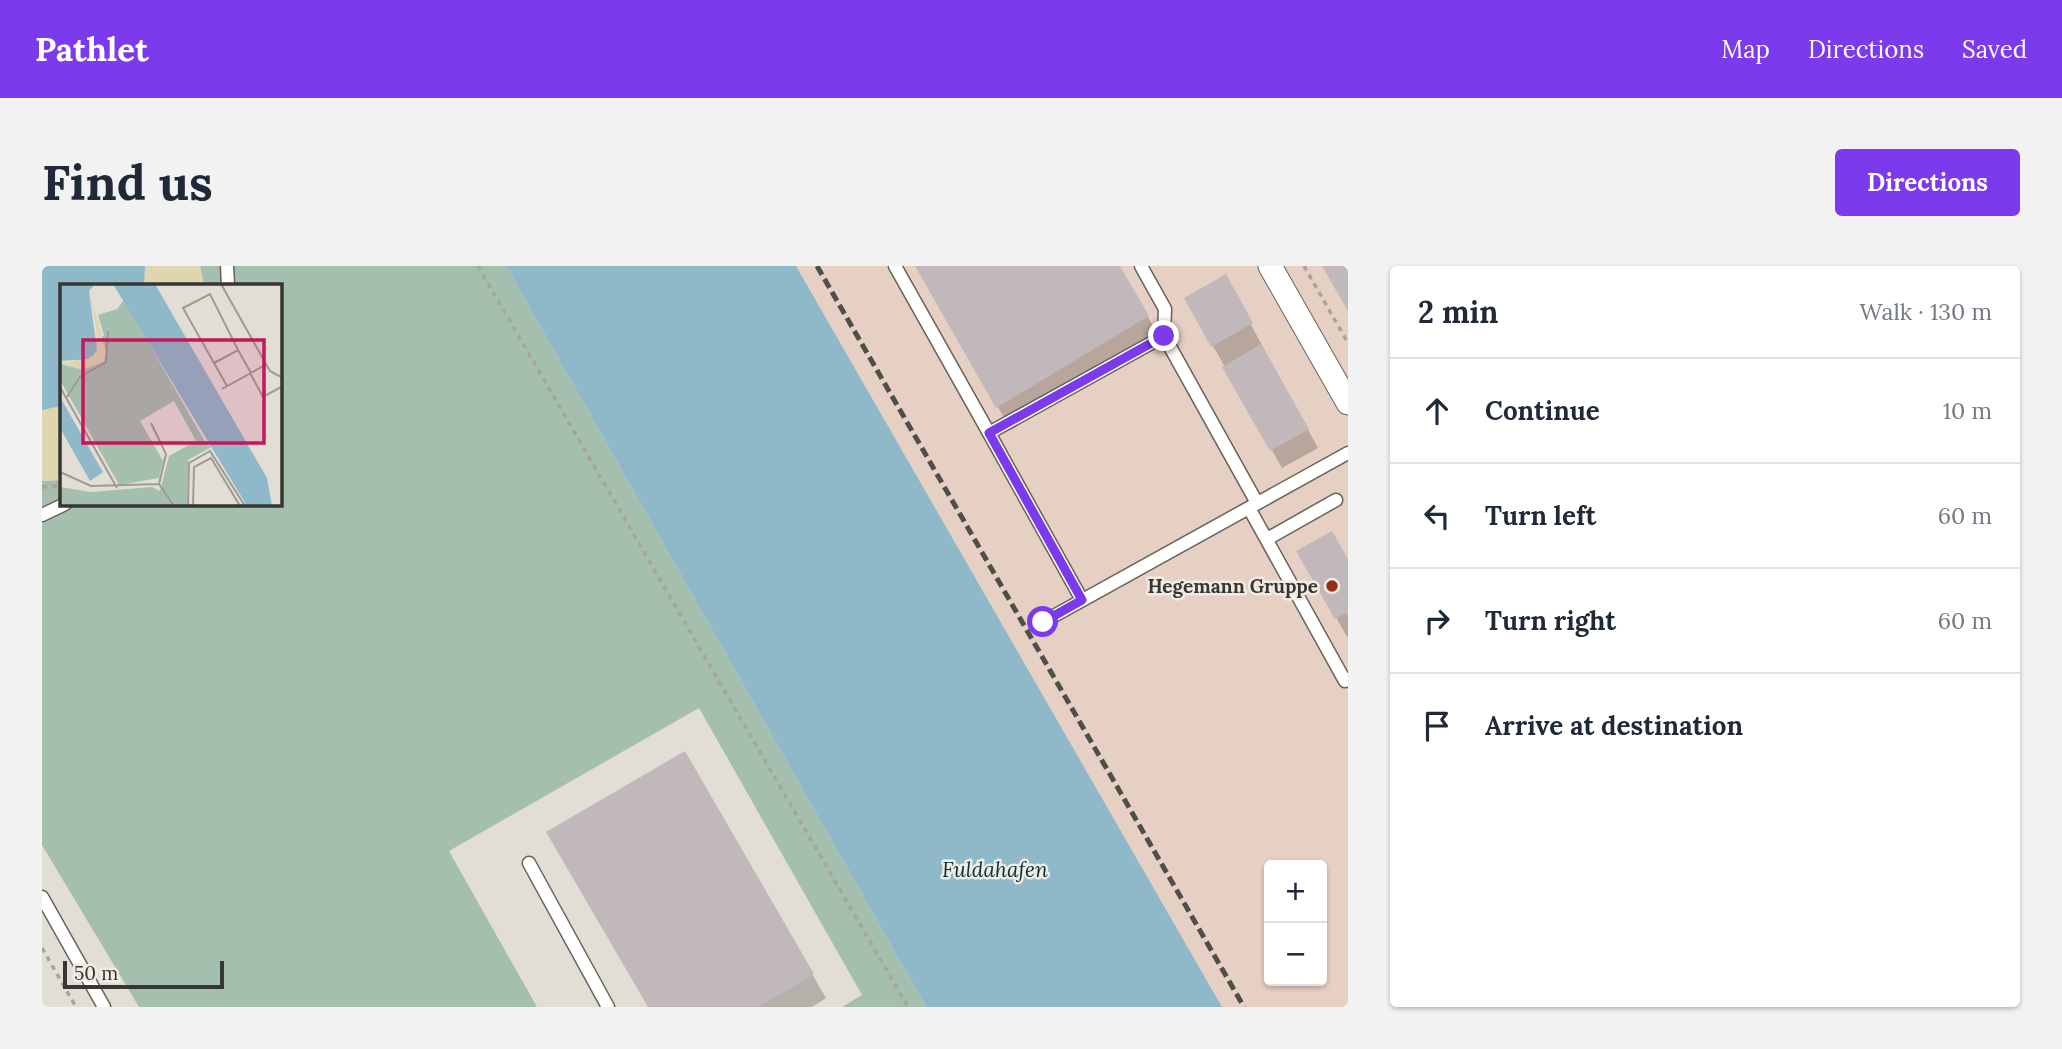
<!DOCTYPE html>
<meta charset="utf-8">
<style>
body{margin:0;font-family:Lora,serif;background:#f2f2f3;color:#1f2937}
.controls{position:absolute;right:21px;bottom:21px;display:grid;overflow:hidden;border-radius:7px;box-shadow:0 2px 5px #0004}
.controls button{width:63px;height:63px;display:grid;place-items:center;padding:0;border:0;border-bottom:2px solid #e0e1e3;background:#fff;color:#1f2937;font:35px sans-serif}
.scale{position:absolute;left:21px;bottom:18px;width:161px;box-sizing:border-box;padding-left:7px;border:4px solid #373633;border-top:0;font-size:19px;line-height:24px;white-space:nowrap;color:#373633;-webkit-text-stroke:5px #f0ebe3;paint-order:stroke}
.stop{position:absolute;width:21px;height:21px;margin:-16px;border:5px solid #7c3aed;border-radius:50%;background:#fff}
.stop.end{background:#7c3aed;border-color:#fff;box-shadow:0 2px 7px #0008}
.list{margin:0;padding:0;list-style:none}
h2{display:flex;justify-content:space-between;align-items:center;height:91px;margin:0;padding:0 28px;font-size:30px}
h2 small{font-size:23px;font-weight:400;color:#747a83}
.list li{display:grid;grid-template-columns:46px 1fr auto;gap:21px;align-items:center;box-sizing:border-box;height:105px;padding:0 28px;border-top:2px solid #e0e1e3}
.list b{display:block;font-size:26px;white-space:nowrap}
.list em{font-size:23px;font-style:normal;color:#747a83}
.icon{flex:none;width:38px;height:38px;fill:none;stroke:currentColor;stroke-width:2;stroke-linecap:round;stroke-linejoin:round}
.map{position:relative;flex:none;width:1306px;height:741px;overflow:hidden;border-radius:7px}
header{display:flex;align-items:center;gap:42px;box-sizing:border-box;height:98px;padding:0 35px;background:#7c3aed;color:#fff}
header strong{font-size:33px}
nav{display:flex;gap:38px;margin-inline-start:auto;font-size:24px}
.intro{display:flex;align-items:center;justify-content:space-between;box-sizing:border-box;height:168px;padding:0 42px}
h1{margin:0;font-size:49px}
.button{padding:18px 32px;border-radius:7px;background:#7c3aed;color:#fff;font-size:24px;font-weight:700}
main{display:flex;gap:42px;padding:0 42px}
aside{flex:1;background:#fff;border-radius:7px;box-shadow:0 2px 5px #0004}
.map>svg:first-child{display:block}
</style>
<header>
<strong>Pathlet</strong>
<nav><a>Map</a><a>Directions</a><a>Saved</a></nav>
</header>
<div class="intro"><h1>Find us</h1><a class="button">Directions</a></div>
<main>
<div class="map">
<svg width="1306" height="741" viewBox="0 0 1306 741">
<rect width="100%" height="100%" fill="#e2ded6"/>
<!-- industrial -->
<path fill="#e6d0c3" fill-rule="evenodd" d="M754,0H1306V741H1180ZM1227,599H1280V715H1227Z"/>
<!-- green -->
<polygon fill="#a5bfaf" points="158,0 464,0 884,741 800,741 820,729 657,442 407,585 495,741 97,741 0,579 0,215 19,214 19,238 238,238 238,19 162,19"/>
<!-- sand -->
<g fill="#dfd5b0">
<polygon points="103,0 158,0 162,19 102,19"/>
<polygon points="19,140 19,214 0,215 0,144"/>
</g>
<!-- water -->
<g fill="#8fb8c9">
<polygon points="0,0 103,0 102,19 19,19 19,140 0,144"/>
<polygon points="464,0 754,0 1180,741 884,741"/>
</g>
<!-- shadow -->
<g fill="#0003">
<polygon points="875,0 1077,0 1119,74 969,164"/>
<polygon points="1183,11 1276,182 1240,202 1144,32"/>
<polygon points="1257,285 1306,296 1306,370 1305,371"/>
<polygon points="642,488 784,732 770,741 608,741"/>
</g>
<!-- building -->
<g fill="#c1b8bc">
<polygon points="873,0 1078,0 1107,50 954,142"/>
<polygon points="1280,0 1306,0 1306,45"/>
<polygon points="1184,8 1211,57 1169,81 1142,32"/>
<polygon points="1219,78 1267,163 1228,185 1180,101"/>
<polygon points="1290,265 1306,293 1306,351 1304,347 1293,353 1254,285"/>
<polygon points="643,485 772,708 716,741 606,741 504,566"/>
</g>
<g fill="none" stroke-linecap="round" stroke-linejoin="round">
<!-- lane casing -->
<g stroke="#66625b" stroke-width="15">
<g id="lane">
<polyline points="185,0 186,19"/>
<polyline points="853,0 947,167"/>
<polyline points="1099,0 1123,43 1122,70"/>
<polyline points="1207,242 1303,415 1306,413"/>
<polyline points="0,249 23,238"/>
<polyline points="1225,273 1294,234"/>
<polyline points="1040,334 947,167 1122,70 1215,237"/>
<polyline points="1001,356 1306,187"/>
<polyline points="487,597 566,741"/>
<polyline points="0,631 62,741"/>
</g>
</g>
<!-- street casing -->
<g stroke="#66625b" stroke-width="25">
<polyline id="street" points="1228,0 1306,137"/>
</g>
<!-- path -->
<g stroke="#a7a49d" stroke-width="3.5" stroke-dasharray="5 5" stroke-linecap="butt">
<polyline points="436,0 866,741"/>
<polyline points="1262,0 1306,77"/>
<polyline points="0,221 19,220"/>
<polyline points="0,682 34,741"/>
</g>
<!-- lane -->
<use href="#lane" stroke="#fff" stroke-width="12"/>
<!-- street -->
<use href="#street" stroke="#fff" stroke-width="23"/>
<!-- rail -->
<polyline stroke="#4f4e4a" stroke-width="5" stroke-dasharray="10 5" stroke-linecap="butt" points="775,0 1202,741"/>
</g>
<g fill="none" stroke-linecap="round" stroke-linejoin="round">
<!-- route -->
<polyline stroke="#7c3aed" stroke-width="9" points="1001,356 1040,334 947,167 1122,70"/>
</g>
<!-- markers -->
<circle fill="#962f11" stroke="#f0ebe3" stroke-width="2.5" cx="1290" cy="320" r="7"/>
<g text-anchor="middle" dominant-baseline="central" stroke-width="5" stroke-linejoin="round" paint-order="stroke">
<!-- poi labels -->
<g font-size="19" font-weight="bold" fill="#373633" stroke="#f0ebe3" text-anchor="end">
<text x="1276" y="320">Hegemann Gruppe</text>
</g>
<!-- water labels -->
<g font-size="21" font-style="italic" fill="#082f3c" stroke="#f0ebe3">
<text x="953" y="603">Fuldahafen</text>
</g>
</g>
<!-- overview -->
<g transform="translate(18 18)">
<rect width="222" height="222" fill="#e2ded6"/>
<path d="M64,16L147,161L153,162L128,176L127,222H0V203L31,208L92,203L100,207L109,172L136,157L114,117L80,137L103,177L99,194L59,201L0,96V79L10,83L44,51L38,31L57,25Z" fill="#a5bfaf"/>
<path d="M30,8L46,68L44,78L22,86L0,79V77L6,79L33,72L38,55Z" fill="#dfd5b0"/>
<path d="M0,0H35L29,7L37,67L28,75L0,77ZM53,0H95L207,194L212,222H187ZM0,113L43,188L30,197L0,144Z" fill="#8fb8c9"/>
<path fill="none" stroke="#9e9b95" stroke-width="2" d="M161,0L210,87L223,94M154,79L123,24L150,10L178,66M190,89L203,113L223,102M167,102L154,79L178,66L191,89M0,103L57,204M162,105L207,80M7,113L20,93L46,78L48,47M91,139L106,170L99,200M0,188L31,202L99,200L114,222M128,222L129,179L150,167L185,222M133,222L134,183L151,174L180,222"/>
<path fill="#c2185b" fill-opacity="0.15" stroke="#c2185b" stroke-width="3.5" d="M23,56H204V159H23Z"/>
<rect width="222" height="222" fill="none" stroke="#373633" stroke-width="3.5"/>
</g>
</svg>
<div class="controls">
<button>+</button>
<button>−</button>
</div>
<div class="scale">50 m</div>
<div class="stop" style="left:1001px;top:356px"></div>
<div class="stop end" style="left:1122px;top:70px"></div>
</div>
<aside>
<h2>2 min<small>Walk · 130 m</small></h2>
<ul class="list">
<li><svg class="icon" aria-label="ahead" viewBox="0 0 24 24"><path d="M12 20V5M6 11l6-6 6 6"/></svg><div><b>Continue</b></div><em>10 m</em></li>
<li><svg class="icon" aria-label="left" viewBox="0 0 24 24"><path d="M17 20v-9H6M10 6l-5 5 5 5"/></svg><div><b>Turn left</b></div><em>60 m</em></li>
<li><svg class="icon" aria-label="right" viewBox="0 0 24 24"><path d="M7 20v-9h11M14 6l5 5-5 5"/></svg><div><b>Turn right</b></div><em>60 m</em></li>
<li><svg class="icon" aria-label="arrive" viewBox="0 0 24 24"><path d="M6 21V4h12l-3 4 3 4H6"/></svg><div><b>Arrive at destination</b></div></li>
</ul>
</aside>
</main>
